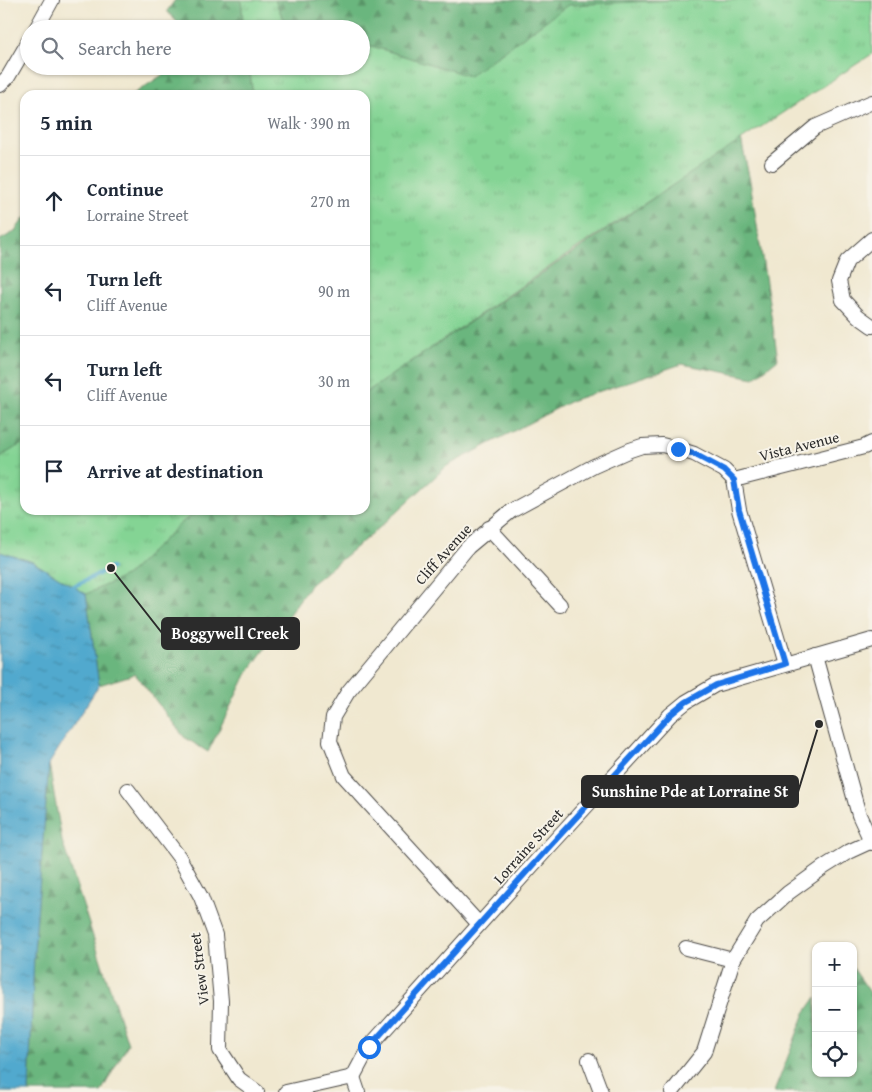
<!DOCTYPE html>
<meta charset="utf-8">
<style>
body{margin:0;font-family:"Gentium Book Plus",serif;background:#f2f2f3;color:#1f2937}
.controls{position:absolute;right:15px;bottom:15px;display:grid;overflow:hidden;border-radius:10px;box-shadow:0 1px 4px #0004}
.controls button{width:45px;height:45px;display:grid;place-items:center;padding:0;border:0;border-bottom:1px solid #e0e1e3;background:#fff;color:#1f2937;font:25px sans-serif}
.stop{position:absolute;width:15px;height:15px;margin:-11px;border:4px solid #1a73e8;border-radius:50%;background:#fff}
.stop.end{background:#1a73e8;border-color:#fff;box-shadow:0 1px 5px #0008}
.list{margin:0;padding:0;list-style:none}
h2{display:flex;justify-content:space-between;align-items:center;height:65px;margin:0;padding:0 20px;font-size:21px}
h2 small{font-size:16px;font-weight:400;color:#747a83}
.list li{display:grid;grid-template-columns:32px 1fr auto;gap:15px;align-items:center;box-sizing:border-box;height:90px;padding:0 20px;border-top:1px solid #e0e1e3}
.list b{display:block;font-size:19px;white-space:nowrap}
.list p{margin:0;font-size:16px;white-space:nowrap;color:#747a83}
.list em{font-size:16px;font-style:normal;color:#747a83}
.icon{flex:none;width:28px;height:28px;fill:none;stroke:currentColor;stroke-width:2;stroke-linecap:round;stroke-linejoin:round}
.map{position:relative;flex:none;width:872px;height:1092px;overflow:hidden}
.search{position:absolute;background:#fff;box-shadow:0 1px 4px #0004;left:20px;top:20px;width:350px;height:55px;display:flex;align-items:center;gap:12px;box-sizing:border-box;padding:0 18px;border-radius:28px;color:#747a83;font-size:19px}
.panel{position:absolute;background:#fff;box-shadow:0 1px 4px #0004;left:20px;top:90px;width:350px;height:425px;border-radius:15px}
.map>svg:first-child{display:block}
</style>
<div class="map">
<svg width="872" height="1092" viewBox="0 0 872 1092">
<defs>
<pattern id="forest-firs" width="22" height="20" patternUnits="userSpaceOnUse" patternTransform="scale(1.25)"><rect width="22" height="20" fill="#6bb67e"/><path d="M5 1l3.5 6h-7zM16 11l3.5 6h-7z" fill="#589467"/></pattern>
<pattern id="park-tufts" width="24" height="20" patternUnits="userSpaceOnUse" patternTransform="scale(1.25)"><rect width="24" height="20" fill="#84d494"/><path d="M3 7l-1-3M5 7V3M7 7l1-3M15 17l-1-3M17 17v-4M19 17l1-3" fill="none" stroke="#72b680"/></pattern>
<pattern id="water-ripples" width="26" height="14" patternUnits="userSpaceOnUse" patternTransform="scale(1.25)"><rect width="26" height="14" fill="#51a9ce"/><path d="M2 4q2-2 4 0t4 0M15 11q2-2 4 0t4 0" fill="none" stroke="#438aa7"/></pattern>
</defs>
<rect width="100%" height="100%" fill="#f7f3e8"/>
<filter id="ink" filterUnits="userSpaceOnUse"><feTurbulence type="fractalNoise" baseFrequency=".02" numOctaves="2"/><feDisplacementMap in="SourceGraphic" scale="10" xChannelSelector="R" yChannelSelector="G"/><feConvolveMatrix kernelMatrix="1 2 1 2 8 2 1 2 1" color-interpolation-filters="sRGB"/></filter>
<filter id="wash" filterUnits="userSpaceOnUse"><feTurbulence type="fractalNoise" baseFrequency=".0096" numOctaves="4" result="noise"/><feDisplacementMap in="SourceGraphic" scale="20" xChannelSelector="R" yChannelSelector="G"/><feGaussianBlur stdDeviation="1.12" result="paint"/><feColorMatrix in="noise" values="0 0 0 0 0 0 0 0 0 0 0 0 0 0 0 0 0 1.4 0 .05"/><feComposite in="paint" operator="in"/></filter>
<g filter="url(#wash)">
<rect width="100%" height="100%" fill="#f0e8d0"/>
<!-- forest -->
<g fill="url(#forest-firs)" stroke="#4b7054">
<polygon points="175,0 241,0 244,29 183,29 167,11"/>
<polygon points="275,0 678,0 568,5 469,76 361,43 361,29 314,29 283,19"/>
<polygon points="176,66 249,66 253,95 132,95"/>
<polygon points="741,139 750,181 778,359 754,378 682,364 573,400 447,466 379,528 310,585 246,675 208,752 184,737 135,674 99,685 86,594 127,575 181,523 199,510 365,510 365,393"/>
<polygon points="25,217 25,442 0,457 0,240 14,232"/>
<polygon points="49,764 62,841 128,1044 101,1092 29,1092 34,953"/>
<polygon points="853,968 872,995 872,1092 774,1092 805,1013 816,997 816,1073 853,1073"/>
</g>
<!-- park -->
<g fill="url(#park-tufts)" stroke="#588060">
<polygon points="241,0 275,0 283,19 314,29 244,29"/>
<polygon points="678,0 872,0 872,54 577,248 365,393 365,95 253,95 249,66 361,66 361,43 469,76 568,5"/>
<polygon points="25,442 25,510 199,510 181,523 127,575 86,594 33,562 0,552 0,457"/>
</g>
<!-- water -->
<polygon fill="url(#water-ripples)" stroke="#3e6a7c" points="0,552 33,562 86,594 99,685 49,764 34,953 29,1092 0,1092"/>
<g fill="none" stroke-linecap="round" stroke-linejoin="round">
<!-- stream -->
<polyline stroke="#51a9ce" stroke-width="4.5" points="70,588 111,568"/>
</g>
</g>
<g filter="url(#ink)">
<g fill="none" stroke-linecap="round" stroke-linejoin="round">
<!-- minor casing -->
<g stroke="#494744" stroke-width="16">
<g id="minor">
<polyline points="36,29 52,0"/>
<polyline points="0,85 8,77 29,41"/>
<polyline points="772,163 815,127 872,102"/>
<polyline points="872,239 847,261 839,281 843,300 858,316 872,326"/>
<polyline points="734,480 864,447 872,443"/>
<polyline points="489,528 560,605"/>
<polyline points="815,656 859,815 872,843"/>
<polyline points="128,790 179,857 201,897 215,935 221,1001 220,1050 239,1079 257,1092"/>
<polyline points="479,924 344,776 330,741 333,717 348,692 468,547 511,511 594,466 630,450 642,446 662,445 678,449 694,454 724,470 734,480 739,510 785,664"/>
<polyline points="686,948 733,960"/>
<polyline points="589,1060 601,1092"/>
<polyline points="353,1077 369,1047 548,848 670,715 686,702 715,685 872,640"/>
<polyline points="353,1077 358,1092"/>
<polyline points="286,1092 353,1077"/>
<polyline points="672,1092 704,1052 733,960 757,921 788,893 824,867 848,852 872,841"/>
</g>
</g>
<!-- minor -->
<use href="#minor" stroke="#fff" stroke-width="14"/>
</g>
</g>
<g fill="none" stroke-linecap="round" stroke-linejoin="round" filter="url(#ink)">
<!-- route -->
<polyline stroke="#1a73e8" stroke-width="6" points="369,1047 548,848 670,715 686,702 716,685 785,664 739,510 734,480 724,470 694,454 678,449"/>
</g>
<g text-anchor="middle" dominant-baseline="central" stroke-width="4" stroke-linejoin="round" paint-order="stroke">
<!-- street labels -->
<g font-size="15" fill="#2b2b2b" stroke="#f7f3e8">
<text transform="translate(799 446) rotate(-14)">Vista Avenue</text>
<text transform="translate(443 554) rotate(-48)">Cliff Avenue</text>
<text transform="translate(528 846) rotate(-48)">Lorraine Street</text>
<text transform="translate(199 969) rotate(-97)">View Street</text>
</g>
</g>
<!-- callouts -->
<path fill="none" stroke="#2b2b2b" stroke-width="2" d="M111 568L162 633M819 724L798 792"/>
<g fill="#2b2b2b" stroke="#f7f3e8" stroke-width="2">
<circle cx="111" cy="568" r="5"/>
<circle cx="819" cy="724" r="5"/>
</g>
<g fill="#2b2b2b" stroke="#2b2b2b" stroke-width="2">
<rect x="162" y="618" width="137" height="31" rx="5"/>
<rect x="582" y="776" width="216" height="31" rx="5"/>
</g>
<g font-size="16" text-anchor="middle" font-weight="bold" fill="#fff">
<text x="230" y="639">Boggywell Creek</text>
<text x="690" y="797">Sunshine Pde at Lorraine St</text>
</g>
</svg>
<div class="controls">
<button>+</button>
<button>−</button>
<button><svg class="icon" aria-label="locate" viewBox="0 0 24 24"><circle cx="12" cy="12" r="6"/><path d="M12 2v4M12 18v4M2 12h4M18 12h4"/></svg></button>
</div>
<div class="stop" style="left:369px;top:1047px"></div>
<div class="stop end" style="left:678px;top:449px"></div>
<div class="search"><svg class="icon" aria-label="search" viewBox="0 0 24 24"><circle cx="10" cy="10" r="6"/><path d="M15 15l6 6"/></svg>Search here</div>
<section class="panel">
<h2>5 min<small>Walk · 390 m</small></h2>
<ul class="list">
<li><svg class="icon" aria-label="ahead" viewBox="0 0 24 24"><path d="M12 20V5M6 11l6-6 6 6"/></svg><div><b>Continue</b><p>Lorraine Street</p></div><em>270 m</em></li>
<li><svg class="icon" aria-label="left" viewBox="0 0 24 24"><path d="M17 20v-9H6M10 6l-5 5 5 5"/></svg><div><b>Turn left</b><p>Cliff Avenue</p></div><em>90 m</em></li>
<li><svg class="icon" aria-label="left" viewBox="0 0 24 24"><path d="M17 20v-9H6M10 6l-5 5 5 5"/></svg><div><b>Turn left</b><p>Cliff Avenue</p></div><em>30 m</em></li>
<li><svg class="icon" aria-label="arrive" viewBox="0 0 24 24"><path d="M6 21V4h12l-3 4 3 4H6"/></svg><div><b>Arrive at destination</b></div></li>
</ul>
</section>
</div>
